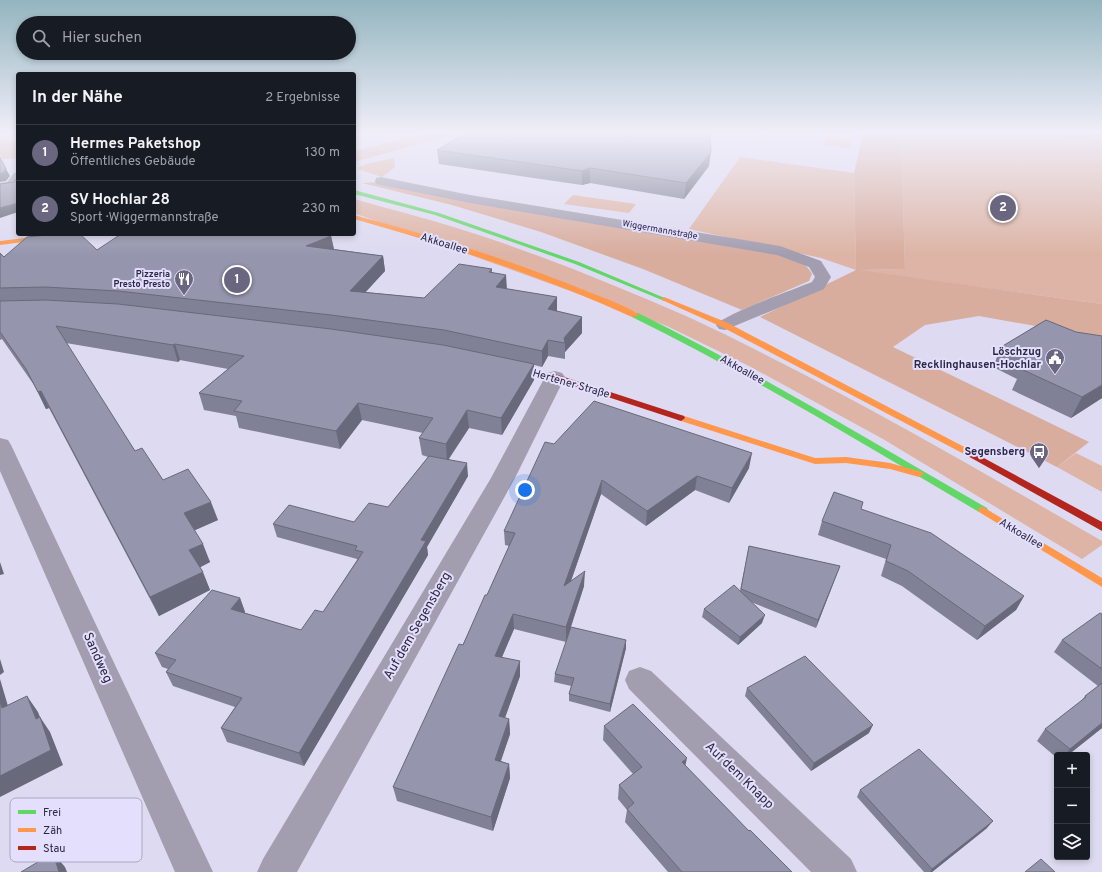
<!DOCTYPE html>
<html lang="de">
<meta charset="utf-8">
<style>
body{margin:0;font-family:Overpass,sans-serif;background:#20242c;color:#f1f3f6}
.controls{position:absolute;right:12px;bottom:12px;display:grid;overflow:hidden;border-radius:4px;box-shadow:0 2px 6px #0003}
.controls button{width:36px;height:36px;display:grid;place-items:center;padding:0;border:0;border-bottom:1px solid #363941;background:#171b24;color:#f1f3f6;font:20px sans-serif}
.you{position:absolute;left:525px;top:490px;width:14px;height:14px;margin:-10px;border:3px solid #fff;border-radius:50%;background:#1a73e8;box-shadow:0 0 0 6px #1a73e833}
.badge{display:grid;place-items:center;width:26px;height:26px;border-radius:50%;background:#6a667f;color:#fff;font-size:13px;font-weight:700}
.pin{position:absolute;translate:-50% -50%;border:2px solid #fff;box-shadow:0 1px 4px #0006}
.list{margin:0;padding:0;list-style:none}
h2{display:flex;justify-content:space-between;align-items:center;height:52px;margin:0;padding:0 16px;font-size:17px}
h2 small{font-size:13px;font-weight:400;color:#9ea1a6}
.list li{display:grid;grid-template-columns:26px 1fr auto;gap:12px;align-items:center;box-sizing:border-box;height:56px;padding:0 16px;border-top:1px solid #363941}
.list b{display:block;font-size:15px;white-space:nowrap}
.list p{margin:0;font-size:13px;white-space:nowrap;color:#9ea1a6}
.list em{font-size:13px;font-style:normal;color:#9ea1a6}
.icon{flex:none;width:22px;height:22px;fill:none;stroke:currentColor;stroke-width:2;stroke-linecap:round;stroke-linejoin:round}
.map{position:relative;flex:none;width:1102px;height:872px;overflow:hidden}
.search{position:absolute;background:#171b24;box-shadow:0 2px 6px #0003;left:16px;top:16px;width:340px;height:44px;display:flex;align-items:center;gap:10px;box-sizing:border-box;padding:0 14px;border-radius:22px;color:#9ea1a6;font-size:15px}
.panel{position:absolute;background:#171b24;box-shadow:0 2px 6px #0003;left:16px;top:72px;width:340px;height:164px;border-radius:4px}
.map>svg:first-child{display:block}
</style>
<div class="map">
<svg width="1102" height="872" viewBox="0 0 1102 872">
<rect width="100%" height="100%" fill="#dddaf1"/>
<!-- green -->
<g fill="#ddb4a5">
<polygon points="428,133 439,133 443,134 459,133 354,162 354,151"/>
<polygon points="901,133 1050,133 1102,147 1102,304 856,270 821,258 689,229 740,157 854,173 856,270 905,269"/>
<polygon points="826,139 851,141 850,148 824,145"/>
<polygon points="394,158 395,167 382,177 358,169 359,167 366,164"/>
<polygon points="573,195 636,204 629,213 564,204"/>
<path d="M354,199C397,211 440,222 482,236C551,259 619,287 686,316C728,335 768,356 809,377C908,429 1005,485 1102,541V545L1082,559L883,439L749,366L667,326L354,213Z"/>
<polygon points="1076,453 1102,466 1102,492 1057,467"/>
</g>
<!-- forest -->
<g fill="#d8ad9e">
<polygon points="863,133 901,133 905,269 860,270 1102,304 1102,338 979,316 925,325 893,347 1089,442 1057,467 760,317 856,270 854,173"/>
<polygon points="1050,133 1102,133 1102,147"/>
<polygon points="0,139 18,143 18,158 3,159 0,154"/>
<path d="M379,182L775,254C789,258 805,260 812,274L809,281L742,310L643,269L541,232L452,205L362,183Z"/>
</g>
<g fill="none" stroke-linecap="round" stroke-linejoin="round">
<!-- street -->
<g fill="#a29eb0" fill-rule="evenodd">
<path d="M622,133H657C652,138 624,140 619,135Z"/>
<polygon points="18,172 18,185 16,188 0,191 0,183 7,182 14,173"/>
<path d="M381,177L470,195L780,246L821,261L831,277L824,289L725,330L719,329L716,325C724,314 795,289 812,282L815,277L809,267L777,255L470,203L376,184L375,181L376,178Z"/>
<polygon points="555,371 562,373 565,377 515,478 297,872 257,872 263,859 491,478 545,377 548,373"/>
<polygon points="0,438 8,440 11,445 213,872 175,872 0,471"/>
<polygon points="640,667 651,671 851,859 857,872 811,872 629,689 625,680 629,671"/>
</g>
<!-- fast -->
<g fill="#63d668" fill-rule="evenodd">
<polygon points="354,190 439,213 579,262 667,299 664,301 662,300 575,264 435,215 354,194"/>
<path d="M632,313H638C757,372 871,441 987,508L988,510L987,512H979C865,445 752,376 632,317Z"/>
</g>
<!-- slow -->
<g fill="#ff974d" fill-rule="evenodd">
<path d="M354,215C434,236 513,261 589,292C601,297 630,307 639,315L635,317H632C542,276 449,246 354,219Z"/>
<polygon points="57,234 74,234 71,236 0,245 0,241"/>
<polygon points="664,297 728,323 972,451 974,453 969,456 966,455 722,327 662,300 661,299"/>
<polygon points="681,415 815,458 846,457 890,463 922,472 924,474 919,477 890,469 846,463 815,464 678,420 677,418"/>
<polygon points="983,507 1102,578 1102,587 979,512 978,510 979,508"/>
</g>
<!-- jam -->
<g fill="#b3261e" fill-rule="evenodd">
<polygon points="503,365 506,365 558,375 684,416 685,418 681,421 678,420 553,379 503,369 502,367"/>
<polygon points="969,450 1102,522 1102,531 966,455 964,453 966,451"/>
</g>
</g>
<!-- wall -->
<g fill="#808196">
<polygon points="625,135 709,166 684,199 590,183 582,185 439,164 437,150"/>
<polygon points="121,234 332,234 330,236 331,236 334,249 383,256 385,271 365,292 424,298 492,269 492,272 507,289 557,297 557,311 582,317 582,333 565,352 565,359 548,356 542,367 534,365 534,380 502,435 469,428 449,459 468,476 427,547 428,555 304,766 227,742 221,728 235,707 173,686 166,672 168,669 162,667 155,653 240,598 245,612 245,613 301,630 323,612 357,560 357,559 277,537 273,524 354,522 388,507 428,457 422,455 419,438 423,433 362,420 340,449 239,428 236,416 204,410 199,393 228,369 180,360 178,362 66,343 135,451 163,480 218,520 194,530 210,562 200,567 210,590 159,616 49,408 46,409 34,385 2,339 0,340 0,253 4,257 97,250"/>
<polygon points="1046,320 1102,398 1071,418 1012,390 1017,379 993,367 1001,347"/>
<polygon points="554,444 749,468 729,503 695,490 646,526 601,494 571,581 584,586 566,642 514,629 502,657 520,676 505,718 509,719 510,734 501,761 509,764 510,778 493,831 397,801 393,787 487,595 509,546 505,545 504,531"/>
<polygon points="861,509 1024,596 1016,610 977,640 902,586 881,576 886,559 818,535 822,521"/>
<polygon points="749,546 840,566 816,628 751,602 762,623 738,645 702,617 704,609 740,591"/>
<polygon points="1102,614 1102,728 1068,755 1057,755 1057,758 1037,741 1045,729 1080,703 1085,696 1098,686 1054,652 1062,640"/>
<polygon points="626,648 610,712 569,701 569,694 571,686 554,682 555,674"/>
<polygon points="747,688 869,733 811,771 745,696"/>
<polygon points="604,726 685,766 749,831 792,872 668,872 625,822 627,810 618,799 619,785 633,774 603,740"/>
<polygon points="860,790 987,828 932,872 924,872 857,797"/>
</g>
<!-- shaded-wall -->
<g fill="#68697a">
<polygon points="711,152 709,166 684,199 686,183"/>
<polygon points="590,168 590,183 582,185 582,171"/>
<polygon points="6,169 10,176 6,181 0,182 0,173"/>
<polygon points="18,203 18,212 0,218 0,208"/>
<polygon points="312,234 332,234 328,237 331,236 334,250 306,246"/>
<polygon points="383,256 385,271 353,306 350,291"/>
<polygon points="506,275 507,290 496,287"/>
<polygon points="557,297 557,312 548,309"/>
<polygon points="582,317 582,333 565,352 565,343 564,338"/>
<polygon points="548,340 548,356 542,367 542,351"/>
<polygon points="175,344 180,360 178,362 173,345"/>
<polygon points="534,364 534,380 502,435 501,418"/>
<polygon points="1102,385 1102,398 1071,418 1082,397"/>
<polygon points="41,391 49,408 46,409 38,392"/>
<polygon points="358,403 362,420 340,449 336,431"/>
<polygon points="467,410 469,428 447,461 446,444"/>
<polygon points="752,453 749,468 729,503 732,488"/>
<polygon points="467,463 468,476 427,547 428,555 304,766 299,753 421,540"/>
<polygon points="697,476 695,490 646,526 647,511"/>
<polygon points="602,480 601,494 564,601 564,586"/>
<polygon points="211,502 218,520 191,532 184,513"/>
<polygon points="203,544 210,562 197,569 189,550"/>
<polygon points="0,562 4,574 0,575"/>
<polygon points="840,566 837,574 816,628 818,620"/>
<polygon points="585,571 584,586 566,642 566,627"/>
<polygon points="203,572 210,590 159,616 150,597"/>
<polygon points="1024,596 1016,610 977,640 985,626"/>
<polygon points="240,598 245,612 237,622 231,609"/>
<polygon points="513,614 514,629 496,671 495,656"/>
<polygon points="765,615 762,623 738,645 740,637"/>
<polygon points="626,640 626,648 610,712 610,704"/>
<polygon points="0,659 4,672 0,675"/>
<polygon points="520,661 520,676 500,731 499,716"/>
<polygon points="0,679 13,723 2,708 0,701"/>
<polygon points="27,696 38,712 40,717 50,732 63,765 0,797 0,776 36,719"/>
<polygon points="509,719 510,734 496,774 495,760"/>
<polygon points="1102,723 1102,728 1068,755 1065,755 1070,749"/>
<polygon points="873,725 869,733 811,771 814,763"/>
<polygon points="687,758 684,772 682,762"/>
<polygon points="509,764 510,778 493,831 491,817"/>
<polygon points="993,821 987,828 932,872 930,872 932,869"/>
<polygon points="53,853 65,867 67,872 59,872"/>
</g>
<!-- building -->
<g fill="#9596ae" stroke="#68697a">
<polygon points="466,133 623,133 625,136 631,136 638,133 710,133 711,152 686,183 590,168 582,171 437,150"/>
<polygon points="0,157 6,169 3,173 0,173"/>
<polygon points="18,177 18,203 0,208 0,184 14,182"/>
<polygon points="57,234 80,234 97,250 121,234 320,234 331,236 306,246 383,256 350,291 424,298 459,264 492,269 489,272 506,275 496,287 557,297 548,309 582,317 564,338 565,343 548,340 542,351 444,330 331,315 118,291 45,287 0,288 0,253 4,257 27,237"/>
<polygon points="45,300 118,304 331,329 443,345 534,364 501,418 467,410 446,444 419,438 433,418 358,403 336,431 234,411 242,401 199,393 244,356 175,344 173,345 56,326 135,451 142,448 163,480 188,469 211,502 184,513 203,544 189,550 203,572 150,597 41,391 38,392 26,369 0,332 0,301"/>
<polygon points="1046,320 1076,332 1102,336 1102,385 1082,397 1021,369 1033,362 1001,347"/>
<polygon points="594,401 752,453 732,488 697,476 647,511 602,480 564,586 585,571 566,627 513,614 495,656 520,661 499,716 509,719 495,760 509,764 491,817 393,787 459,644 463,645 485,595 487,595 515,533 504,531 545,442 554,444"/>
<polygon points="429,456 467,463 421,540 426,541 299,753 221,728 242,698 166,672 176,660 155,653 212,590 240,598 231,609 301,630 315,610 323,612 363,552 355,550 357,546 273,524 289,505 354,522 369,503 388,507"/>
<polygon points="834,492 863,502 861,509 931,533 1024,596 985,626 908,571 886,561 891,545 822,521"/>
<polygon points="749,546 840,566 818,620 741,589"/>
<polygon points="734,585 765,615 740,637 704,609"/>
<polygon points="1100,613 1102,614 1102,669 1062,640"/>
<polygon points="571,627 626,640 610,704 569,694 574,678 555,674"/>
<polygon points="805,656 873,725 814,763 747,688"/>
<polygon points="1102,683 1102,723 1070,749 1045,729 1086,697 1085,696"/>
<polygon points="27,696 36,719 40,717 51,750 0,776 0,701 2,708"/>
<polygon points="633,704 687,758 682,762 749,831 750,830 792,872 682,872 627,809 634,803 619,785 642,767 604,726"/>
<polygon points="919,749 993,821 932,869 860,790"/>
<polygon points="53,853 59,872 21,872"/>
<polygon points="1041,859 1055,872 1025,872"/>
</g>
<!-- sky -->
<linearGradient id="sky" x2="0" y2="1"><stop stop-color="#93b5bf"/><stop offset="0.52" stop-color="#f0eef9"/><stop offset="1" stop-color="#f0eef9" stop-opacity="0"/></linearGradient>
<rect width="1102" height="255" fill="url(#sky)"/>
<!-- icons -->
<defs>
<g id="restaurant-pin" transform="scale(1)"><path d="M0 17L-7.5 6A9.5 9.5 0 1 1 7.5 6Z" fill="#6a667f" stroke="#e3dffc"/><path d="M-5-6h1v4h1v-4h1v4h1v-4h1v5L-1.5 .5V6h-2V.5L-5-1ZM5-6V6H3V1.5H1.5Q1.5-4 5-6Z" fill="#fff"/></g>
<g id="civic-pin" transform="scale(1)"><path d="M0 17L-7.5 6A9.5 9.5 0 1 1 7.5 6Z" fill="#6a667f" stroke="#e3dffc"/><path d="M-.6-6.5H3V-4.5H.6V-3L4-1V1h2V6H-6V1h2V-1L-.6-3ZM-1.2 2.5V6h2.4V2.5Z" fill="#fff"/></g>
<g id="bus-pin" transform="scale(1)"><path d="M0 17L-7.5 6A9.5 9.5 0 1 1 7.5 6Z" fill="#6a667f" stroke="#e3dffc"/><path d="M-5-6H5V4H4V6H2V4H-2V6H-4V4H-5ZM-3.5-4V0h7V-4ZM-3.5 1.2v1.5H-2V1.2ZM2 1.2v1.5H3.5V1.2Z" fill="#fff"/></g>
</defs>
<g fill-rule="evenodd">
<use href="#restaurant-pin" x="184" y="279"/>
<use href="#civic-pin" x="1055" y="358"/>
<use href="#bus-pin" x="1039" y="452"/>
</g>
<g text-anchor="middle" dominant-baseline="central" stroke-width="4" stroke-linejoin="round" paint-order="stroke">
<!-- far-street labels -->
<g font-size="9" fill="#2c2742" stroke="#e3dffc">
<text transform="translate(660 230) rotate(10)">Wiggermannstraße</text>
</g>
<!-- far-poi labels -->
<g font-size="9" font-weight="bold" fill="#2c2742" stroke="#e3dffc" text-anchor="end">
<text x="170" y="274">Pizzeria<tspan x="170" dy="10">Presto Presto</tspan></text>
</g>
<!-- street labels -->
<g font-size="11" fill="#2c2742" stroke="#e3dffc">
<text transform="translate(444 244) rotate(17)">Akkoallee</text>
<text transform="translate(742 370) rotate(29)">Akkoallee</text>
<text transform="translate(571 384) rotate(16)">Hertener Straße</text>
<text transform="translate(1021 534) rotate(31)">Akkoallee</text>
</g>
<!-- poi labels -->
<g font-size="11" font-weight="bold" fill="#2c2742" stroke="#e3dffc" text-anchor="end">
<text x="1041" y="352">Löschzug<tspan x="1041" dy="13">Recklinghausen-Hochlar</tspan></text>
<text x="1025" y="452">Segensberg</text>
</g>
<!-- near-street labels -->
<g font-size="13" fill="#2c2742" stroke="#e3dffc">
<text transform="translate(418 626) rotate(-60)">Auf dem Segensberg</text>
<text transform="translate(97 658) rotate(66)">Sandweg</text>
<text transform="translate(739 776) rotate(44)">Auf dem Knapp</text>
</g>
</g>
<!-- legend -->
<rect x="10" y="798" width="132" height="64" rx="6" fill="#e3dffc" stroke="#aca8c4" stroke-width="1"/>
<rect x="18" y="810" width="18" height="4" fill="#63d668"/>
<rect x="18" y="828" width="18" height="4" fill="#ff974d"/>
<rect x="18" y="846" width="18" height="4" fill="#b3261e"/>
<g font-size="11" fill="#2c2742">
<text x="43" y="816">Frei</text>
<text x="43" y="834">Zäh</text>
<text x="43" y="852">Stau</text>
</g>
</svg>
<div class="controls">
<button>+</button>
<button>−</button>
<button><svg class="icon" aria-label="layers" viewBox="0 0 24 24"><path d="M12 4l9 5-9 5-9-5zM3 14l9 5 9-5"/></svg></button>
</div>
<div class="you"></div>
<div class="pin badge" style="left:237px;top:280px">1</div>
<div class="pin badge" style="left:1003px;top:208px">2</div>
<div class="search"><svg class="icon" aria-label="search" viewBox="0 0 24 24"><circle cx="10" cy="10" r="6"/><path d="M15 15l6 6"/></svg>Hier suchen</div>
<section class="panel">
<h2>In der Nähe<small>2 Ergebnisse</small></h2>
<ul class="list">
<li><span class="badge">1</span><div><b>Hermes Paketshop</b><p>Öffentliches Gebäude</p></div><em>130 m</em></li>
<li><span class="badge">2</span><div><b>SV Hochlar 28</b><p>Sport · Wiggermannstraße</p></div><em>230 m</em></li>
</ul>
</section>
</div>
